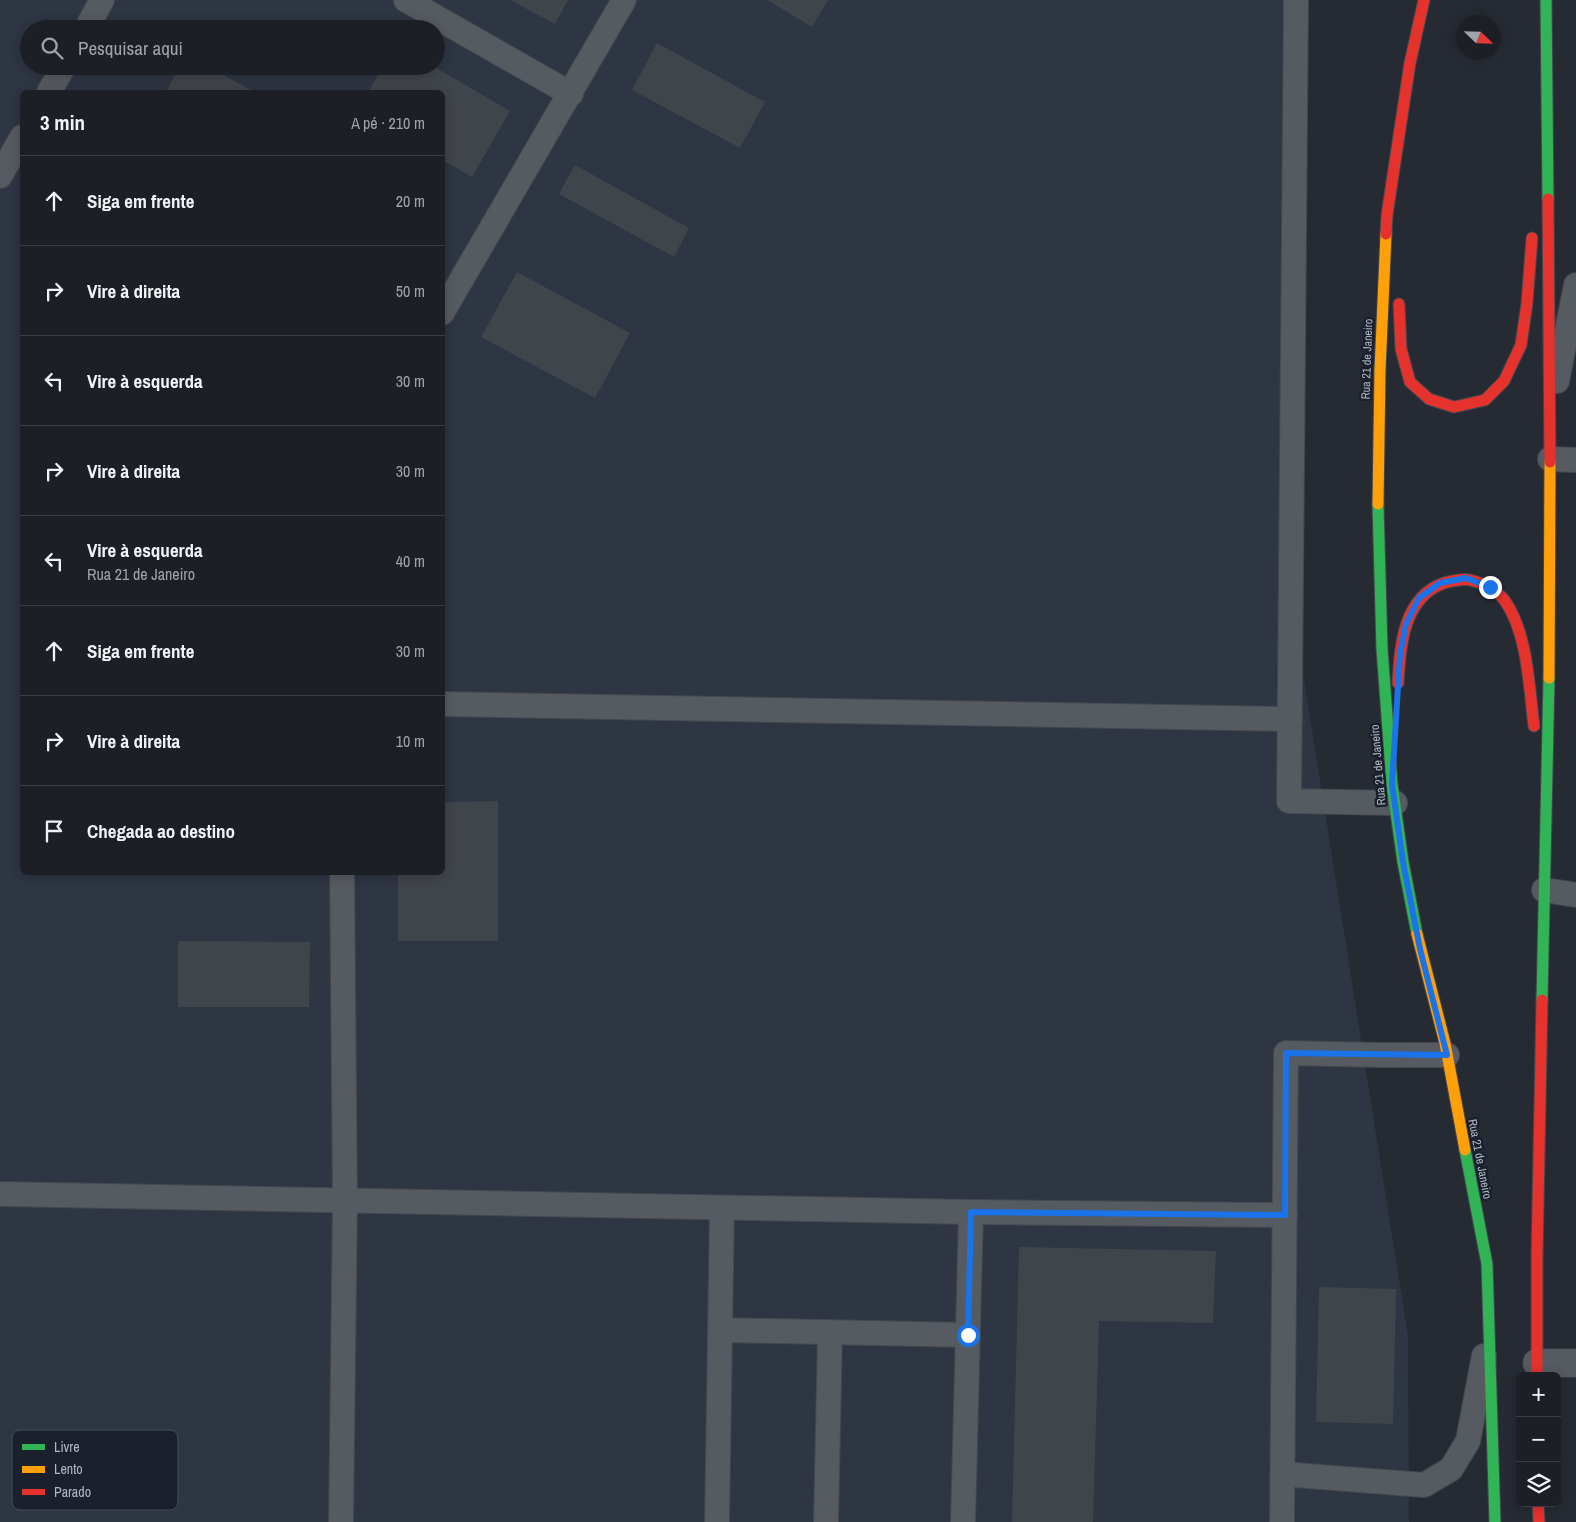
<!DOCTYPE html>
<html lang="pt">
<meta charset="utf-8">
<style>
body{margin:0;font-family:"Archivo Narrow",sans-serif;background:#25282e;color:#f1f3f6}
.controls{position:absolute;right:15px;bottom:15px;display:grid;overflow:hidden;border-radius:8px;box-shadow:0 2px 12px #0003}
.controls button{width:45px;height:45px;display:grid;place-items:center;padding:0;border:0;border-bottom:1px solid #3a3e43;background:#1c2026;color:#f1f3f6;font:25px sans-serif}
.compass{position:absolute;left:1456px;top:15px;width:45px;height:45px;border-radius:50%;background:#1c2026;box-shadow:0 2px 12px #0003;rotate:113deg}
.stop{position:absolute;width:15px;height:15px;margin:-11px;border:4px solid #1a73e8;border-radius:50%;background:#fff}
.stop.end{background:#1a73e8;border-color:#fff;box-shadow:0 1px 5px #0008}
.list{margin:0;padding:0;list-style:none}
h2{display:flex;justify-content:space-between;align-items:center;height:65px;margin:0;padding:0 20px;font-size:21px}
h2 small{font-size:16px;font-weight:400;color:#a0a3a7}
.list li{display:grid;grid-template-columns:32px 1fr auto;gap:15px;align-items:center;box-sizing:border-box;height:90px;padding:0 20px;border-top:1px solid #3a3e43}
.list b{display:block;font-size:19px;white-space:nowrap}
.list p{margin:0;font-size:16px;white-space:nowrap;color:#a0a3a7}
.list em{font-size:16px;font-style:normal;color:#a0a3a7}
.icon{flex:none;width:28px;height:28px;fill:none;stroke:currentColor;stroke-width:2;stroke-linecap:round;stroke-linejoin:round}
.map{position:relative;flex:none;width:1576px;height:1522px;overflow:hidden}
.search{position:absolute;background:#1c2026;box-shadow:0 2px 12px #0003;left:20px;top:20px;width:425px;height:55px;display:flex;align-items:center;gap:12px;box-sizing:border-box;padding:0 18px;border-radius:28px;color:#a0a3a7;font-size:19px}
.panel{position:absolute;background:#1c2026;box-shadow:0 2px 12px #0003;left:20px;top:90px;width:425px;height:785px;border-radius:8px}
.map>svg:first-child{display:block}
</style>
<div class="map">
<svg width="1576" height="1522" viewBox="0 0 1576 1522">
<rect width="100%" height="100%" fill="#262b33"/>
<!-- airport -->
<path fill="#2e3543" fill-rule="evenodd" d="M0,0H1306L1300,654L1408,1336L1409,1522H0ZM29,29H436V66H29ZM22,92H442V872H22Z"/>
<!-- building -->
<g fill="#40454b">
<polygon points="510,0 568,0 555,24"/>
<polygon points="767,0 828,0 812,27"/>
<polygon points="657,43 765,102 740,148 632,90"/>
<polygon points="180,66 206,66 255,92 166,92"/>
<polygon points="383,66 433,66 510,111 472,177 442,160 442,92 368,92"/>
<polygon points="575,165 689,228 674,257 559,194"/>
<polygon points="517,272 630,333 595,398 481,337"/>
<polygon points="498,801 498,941 398,941 398,872 442,872 442,802"/>
<polygon points="178,941 310,942 309,1007 178,1007"/>
<polygon points="1019,1247 1216,1251 1213,1323 1099,1321 1093,1522 1012,1522"/>
<polygon points="1319,1287 1396,1289 1393,1424 1316,1422"/>
</g>
<g fill="none" stroke-linecap="round" stroke-linejoin="round">
<!-- lane casing -->
<g stroke="#44474e" stroke-width="26">
<g id="lane">
<polyline points="406,0 571,94"/>
<polyline points="1296,0 1289,801 1395,803"/>
<polyline points="86,29 102,0"/>
<polyline points="49,92 64,66"/>
<polyline points="0,176 22,137"/>
<polyline points="442,313 624,0"/>
<polyline points="1557,381 1576,285"/>
<polyline points="1550,459 1576,460"/>
<polyline points="442,704 1290,719"/>
<polyline points="1544,890 1576,895"/>
<polyline points="0,1194 971,1212 1285,1215"/>
<polyline points="720,1330 968,1335"/>
<polyline points="1282,1474 1424,1485 1451,1469 1468,1441 1484,1356"/>
<polyline points="341,1522 345,1201 342,872"/>
<polyline points="717,1522 722,1208"/>
<polyline points="826,1522 830,1332"/>
<polyline points="963,1522 971,1212"/>
<polyline points="1282,1522 1286,1053 1381,1055 1447,1055"/>
</g>
</g>
<!-- street casing -->
<g stroke="#44474e" stroke-width="29">
<polyline id="street" points="1537,1363 1576,1363"/>
</g>
<!-- fast casing -->
<g stroke="#434850" stroke-width="13">
<g id="fast">
<polyline points="1546,0 1548,199"/>
<polyline points="1378,504 1382,649 1392,784 1403,862 1417,934"/>
<polyline points="1542,1000 1549,678"/>
<polyline points="1465,1150 1487,1264 1495,1522"/>
</g>
</g>
<!-- slow casing -->
<g stroke="#434850" stroke-width="13">
<g id="slow">
<polyline points="1378,504 1380,370 1386,234"/>
<polyline points="1549,678 1550,462"/>
<polyline points="1417,934 1445,1043 1465,1150"/>
</g>
</g>
<!-- jam casing -->
<g stroke="#434850" stroke-width="13">
<g id="jam">
<polyline points="1548,199 1550,462"/>
<polyline points="1386,234 1387,215 1410,63 1424,0"/>
<polyline points="1399,304 1401,349 1410,382 1429,399 1454,407 1485,400 1504,381 1521,345 1527,303 1532,238"/>
<path d="M1398,683C1400,647 1403,597 1444,583C1452,581 1462,578 1470,580C1483,583 1497,590 1505,601C1528,634 1529,688 1534,726"/>
<polyline points="1537,1376 1537,1256 1542,1000"/>
<polyline points="1538,1503 1539,1522"/>
</g>
</g>
<!-- lane -->
<use href="#lane" stroke="#565a61" stroke-width="24"/>
<!-- street -->
<use href="#street" stroke="#565a61" stroke-width="28"/>
<!-- fast -->
<use href="#fast" stroke="#30b455" stroke-width="11"/>
<!-- slow -->
<use href="#slow" stroke="#ff9f0a" stroke-width="11"/>
<!-- jam -->
<use href="#jam" stroke="#e5322d" stroke-width="11"/>
</g>
<g fill="none" stroke-linecap="round" stroke-linejoin="round">
<!-- route -->
<polyline stroke="#1a73e8" stroke-width="6" points="968,1335 971,1212 1285,1215 1286,1053 1447,1055 1420,949 1403,862 1392,784 1400,654 1406,624 1419,598 1440,583 1466,578 1490,587"/>
</g>
<g text-anchor="middle" dominant-baseline="central" stroke-width="5" stroke-linejoin="round" paint-order="stroke">
<!-- street labels -->
<g font-size="12" fill="#afb7c5" stroke="#1a212d">
<text transform="translate(1367 359) rotate(-88)">Rua 21 de Janeiro</text>
<text transform="translate(1378 765) rotate(-95)">Rua 21 de Janeiro</text>
<text transform="translate(1480 1159) rotate(79)">Rua 21 de Janeiro</text>
</g>
</g>
<!-- legend -->
<rect x="12" y="1430" width="166" height="80" rx="8" fill="#1a212d" stroke="#474e5b" stroke-width="1"/>
<rect x="22" y="1444" width="23" height="6" fill="#30b455"/>
<rect x="22" y="1466" width="23" height="7" fill="#ff9f0a"/>
<rect x="22" y="1489" width="23" height="6" fill="#e5322d"/>
<g font-size="14" fill="#afb7c5">
<text x="54" y="1452">Livre</text>
<text x="54" y="1474">Lento</text>
<text x="54" y="1497">Parado</text>
</g>
</svg>
<div class="controls">
<button>+</button>
<button>−</button>
<button><svg class="icon" aria-label="layers" viewBox="0 0 24 24"><path d="M12 4l9 5-9 5-9-5zM3 14l9 5 9-5"/></svg></button>
</div>
<svg class="compass" viewBox="-18 -18 36 36"><path d="M0-13l5 13h-10z" fill="#e53935"/><path d="M0 13l5-13h-10z" fill="#a0a3a7"/></svg>
<div class="stop" style="left:968px;top:1335px"></div>
<div class="stop end" style="left:1490px;top:587px"></div>
<div class="search"><svg class="icon" aria-label="search" viewBox="0 0 24 24"><circle cx="10" cy="10" r="6"/><path d="M15 15l6 6"/></svg>Pesquisar aqui</div>
<section class="panel">
<h2>3 min<small>A pé · 210 m</small></h2>
<ul class="list">
<li><svg class="icon" aria-label="ahead" viewBox="0 0 24 24"><path d="M12 20V5M6 11l6-6 6 6"/></svg><div><b>Siga em frente</b></div><em>20 m</em></li>
<li><svg class="icon" aria-label="right" viewBox="0 0 24 24"><path d="M7 20v-9h11M14 6l5 5-5 5"/></svg><div><b>Vire à direita</b></div><em>50 m</em></li>
<li><svg class="icon" aria-label="left" viewBox="0 0 24 24"><path d="M17 20v-9H6M10 6l-5 5 5 5"/></svg><div><b>Vire à esquerda</b></div><em>30 m</em></li>
<li><svg class="icon" aria-label="right" viewBox="0 0 24 24"><path d="M7 20v-9h11M14 6l5 5-5 5"/></svg><div><b>Vire à direita</b></div><em>30 m</em></li>
<li><svg class="icon" aria-label="left" viewBox="0 0 24 24"><path d="M17 20v-9H6M10 6l-5 5 5 5"/></svg><div><b>Vire à esquerda</b><p>Rua 21 de Janeiro</p></div><em>40 m</em></li>
<li><svg class="icon" aria-label="ahead" viewBox="0 0 24 24"><path d="M12 20V5M6 11l6-6 6 6"/></svg><div><b>Siga em frente</b></div><em>30 m</em></li>
<li><svg class="icon" aria-label="right" viewBox="0 0 24 24"><path d="M7 20v-9h11M14 6l5 5-5 5"/></svg><div><b>Vire à direita</b></div><em>10 m</em></li>
<li><svg class="icon" aria-label="arrive" viewBox="0 0 24 24"><path d="M6 21V4h12l-3 4 3 4H6"/></svg><div><b>Chegada ao destino</b></div></li>
</ul>
</section>
</div>
